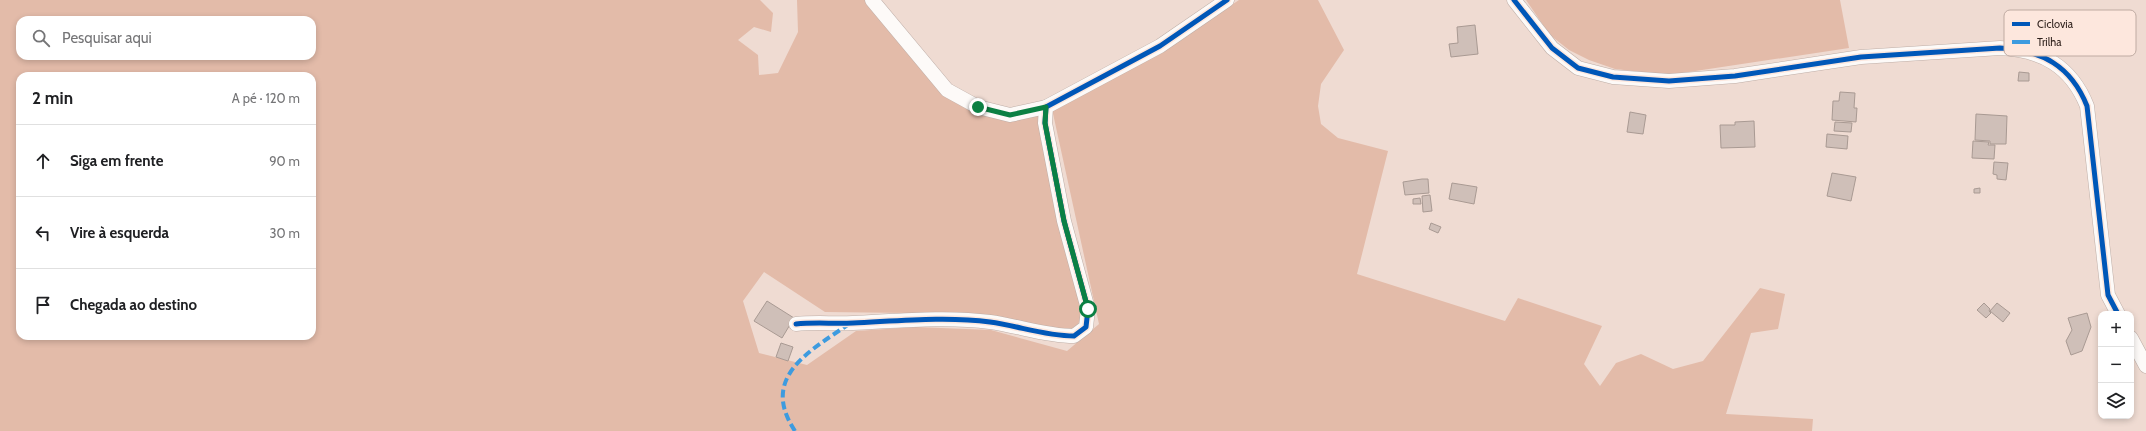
<!DOCTYPE html>
<html lang="pt">
<meta charset="utf-8">
<style>
body{margin:0;font-family:Cabin,sans-serif;background:#f6f6f6;color:#202124}
.controls{position:absolute;right:12px;bottom:12px;display:grid;overflow:hidden;border-radius:8px;box-shadow:0 2px 6px #0003}
.controls button{width:36px;height:36px;display:grid;place-items:center;padding:0;border:0;border-bottom:1px solid #e0e0e0;background:#fff;color:#202124;font:20px sans-serif}
.stop{position:absolute;width:12px;height:12px;margin:-9px;border:3px solid #0b8043;border-radius:50%;background:#fff}
.stop.end{background:#0b8043;border-color:#fff;box-shadow:0 1px 4px #0008}
.list{margin:0;padding:0;list-style:none}
h2{display:flex;justify-content:space-between;align-items:center;height:52px;margin:0;padding:0 16px;font-size:17px}
h2 small{font-size:13px;font-weight:400;color:#757577}
.list li{display:grid;grid-template-columns:26px 1fr auto;gap:12px;align-items:center;box-sizing:border-box;height:72px;padding:0 16px;border-top:1px solid #e0e0e0}
.list b{display:block;font-size:15px;white-space:nowrap}
.list em{font-size:13px;font-style:normal;color:#757577}
.icon{flex:none;width:22px;height:22px;fill:none;stroke:currentColor;stroke-width:2;stroke-linecap:round;stroke-linejoin:round}
.map{position:relative;flex:none;width:2146px;height:431px;overflow:hidden}
.search{position:absolute;background:#fff;box-shadow:0 2px 6px #0003;left:16px;top:16px;width:300px;height:44px;display:flex;align-items:center;gap:10px;box-sizing:border-box;padding:0 14px;border-radius:12px;color:#757577;font-size:15px}
.panel{position:absolute;background:#fff;box-shadow:0 2px 6px #0003;left:16px;top:72px;width:300px;height:268px;border-radius:12px}
.map>svg:first-child{display:block}
</style>
<div class="map">
<svg width="2146" height="431" viewBox="0 0 2146 431">
<rect width="100%" height="100%" fill="#efdbd2"/>
<!-- green -->
<g fill="#e3bba9" fill-rule="evenodd">
<path d="M0,0H760L773,13L771,32L754,27L738,40L758,55L759,75L778,73L798,32L797,0H869L945,92L977,109L1039,113L1082,300V318L1075,328L1060,333L909,313L825,312L764,272L743,301L759,353L807,365L856,331L916,327L991,330L1067,351L1099,324L1052,109L1160,53L1239,0H1318L1344,50L1321,84L1318,106L1321,124L1338,138L1388,151L1357,274L1505,321L1518,298L1602,326L1584,364L1600,386L1616,363L1641,354L1673,369L1703,361L1760,288L1785,294L1778,329L1751,333L1726,414L1813,419L1812,431H0ZM20,20H312V56H20ZM20,76H312V336H20Z"/>
<polygon points="1526,0 1840,0 1849,48 1669,75 1615,69 1589,60 1569,50 1550,35"/>
</g>
<!-- building -->
<g fill="#cfbfb8" stroke="#a99a93">
<polygon points="1475,25 1478,54 1451,57 1449,44 1458,43 1457,27"/>
<polygon points="2019,72 2029,73 2029,81 2018,81"/>
<polygon points="1840,92 1855,93 1854,108 1857,108 1856,122 1832,120 1833,101 1839,101"/>
<polygon points="1630,112 1646,115 1643,134 1627,132"/>
<polygon points="1976,114 2007,116 2006,144 1990,144 1990,141 1975,140"/>
<polygon points="1754,121 1755,147 1721,148 1720,125 1735,125 1735,122"/>
<polygon points="1835,122 1852,123 1851,132 1834,131"/>
<polygon points="1827,134 1848,136 1847,149 1826,147"/>
<polygon points="1973,141 1989,142 1988,145 1995,145 1994,159 1972,158"/>
<polygon points="1994,162 2008,163 2006,180 1997,179 1997,175 1993,174"/>
<polygon points="1832,173 1856,177 1851,201 1827,196"/>
<polygon points="1422,179 1428,179 1429,193 1405,195 1403,182"/>
<polygon points="1452,183 1477,187 1474,204 1449,199"/>
<polygon points="1980,188 1980,193 1974,193 1974,189"/>
<polygon points="1430,195 1432,211 1423,212 1422,196"/>
<polygon points="1420,198 1421,204 1413,204 1413,199"/>
<polygon points="1431,223 1441,227 1438,233 1429,229"/>
<polygon points="767,301 794,318 782,338 754,321"/>
<polygon points="1984,303 1990,309 1989,311 1991,313 1986,318 1977,310"/>
<polygon points="1997,303 2010,313 2003,322 1990,311"/>
<polygon points="2087,313 2091,327 2082,351 2071,355 2066,341 2072,330 2068,318"/>
<polygon points="781,343 793,347 788,361 776,357"/>
</g>
<g fill="none" stroke-linecap="round" stroke-linejoin="round">
<!-- street casing -->
<g stroke="#beaea7" stroke-width="15">
<g id="street">
<polyline points="872,0 947,90 978,107 1010,115 1046,107"/>
<path d="M1514,0L1552,48L1578,68L1613,77L1669,81L1735,76L1861,57L2000,48C2042,50 2071,66 2087,106L2108,295L2118,314"/>
<path d="M796,324C815,322 834,324 853,323C897,321 947,316 990,322C1019,326 1045,336 1074,336L1086,327L1088,309L1064,221L1045,123L1046,107L1160,46L1227,0"/>
<polyline points="2131,338 2146,366"/>
</g>
</g>
<!-- street -->
<use href="#street" stroke="#fdfaf8" stroke-width="14"/>
<!-- quiet -->
<path stroke="#3d9bdf" stroke-width="4" stroke-dasharray="8 4" stroke-linecap="butt" d="M795,431C759,377 810,351 849,324"/>
<!-- cycleway casing -->
<g stroke="#fde7dd" stroke-width="8">
<g id="cycleway">
<path d="M1514,0L1552,48L1578,68L1613,77L1669,81L1735,76L1861,57L2000,48C2042,50 2071,66 2087,106L2108,295L2118,314"/>
<path d="M796,324C815,322 834,324 853,323C897,321 947,316 990,322C1019,326 1045,336 1074,336L1086,327L1088,309L1064,221L1045,123L1046,107L1160,46L1227,0"/>
</g>
</g>
<!-- cycleway -->
<use href="#cycleway" stroke="#0057b8" stroke-width="5"/>
</g>
<g fill="none" stroke-linecap="round" stroke-linejoin="round">
<!-- route -->
<polyline stroke="#0b8043" stroke-width="5" points="978,107 1010,115 1046,107 1045,123 1064,221 1088,309"/>
</g>
<!-- legend -->
<rect x="2004" y="10" width="132" height="46" rx="6" fill="#fde7dd" stroke="#bfaba2" stroke-width="1"/>
<rect x="2012" y="22" width="18" height="4" fill="#0057b8"/>
<rect x="2012" y="40" width="18" height="4" fill="#3d9bdf"/>
<g font-size="11" fill="#2d1f1a">
<text x="2037" y="28">Ciclovia</text>
<text x="2037" y="46">Trilha</text>
</g>
</svg>
<div class="controls">
<button>+</button>
<button>−</button>
<button><svg class="icon" aria-label="layers" viewBox="0 0 24 24"><path d="M12 4l9 5-9 5-9-5zM3 14l9 5 9-5"/></svg></button>
</div>
<div class="stop" style="left:1088px;top:309px"></div>
<div class="stop end" style="left:978px;top:107px"></div>
<div class="search"><svg class="icon" aria-label="search" viewBox="0 0 24 24"><circle cx="10" cy="10" r="6"/><path d="M15 15l6 6"/></svg>Pesquisar aqui</div>
<section class="panel">
<h2>2 min<small>A pé · 120 m</small></h2>
<ul class="list">
<li><svg class="icon" aria-label="ahead" viewBox="0 0 24 24"><path d="M12 20V5M6 11l6-6 6 6"/></svg><div><b>Siga em frente</b></div><em>90 m</em></li>
<li><svg class="icon" aria-label="left" viewBox="0 0 24 24"><path d="M17 20v-9H6M10 6l-5 5 5 5"/></svg><div><b>Vire à esquerda</b></div><em>30 m</em></li>
<li><svg class="icon" aria-label="arrive" viewBox="0 0 24 24"><path d="M6 21V4h12l-3 4 3 4H6"/></svg><div><b>Chegada ao destino</b></div></li>
</ul>
</section>
</div>
